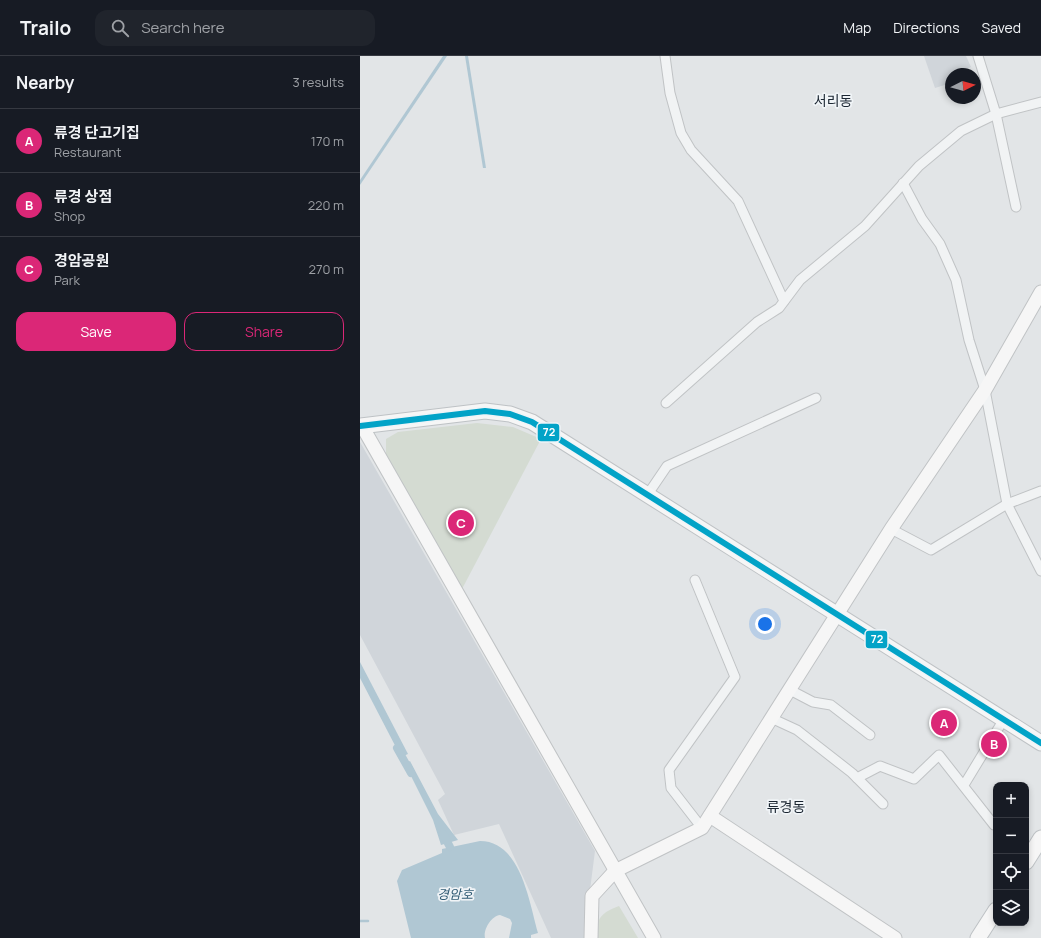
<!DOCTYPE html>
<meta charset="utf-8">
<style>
body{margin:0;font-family:Manrope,"Noto Sans KR",sans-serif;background:#20242c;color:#f1f3f6}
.controls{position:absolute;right:12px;bottom:12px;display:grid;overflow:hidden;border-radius:8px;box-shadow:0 2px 6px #0003}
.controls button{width:36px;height:36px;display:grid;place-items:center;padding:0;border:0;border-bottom:1px solid #363941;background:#171b24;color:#f1f3f6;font:20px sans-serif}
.compass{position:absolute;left:585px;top:12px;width:36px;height:36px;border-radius:50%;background:#171b24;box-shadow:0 2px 6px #0003;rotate:84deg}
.you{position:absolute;left:405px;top:568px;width:14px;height:14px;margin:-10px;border:3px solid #fff;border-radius:50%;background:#1a73e8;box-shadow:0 0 0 6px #1a73e833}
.badge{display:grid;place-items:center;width:26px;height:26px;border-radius:50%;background:#db2777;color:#fff;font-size:13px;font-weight:700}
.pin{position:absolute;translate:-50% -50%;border:2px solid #fff;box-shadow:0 1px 4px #0006}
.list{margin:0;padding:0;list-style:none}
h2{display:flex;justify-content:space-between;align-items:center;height:52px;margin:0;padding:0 16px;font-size:17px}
h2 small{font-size:13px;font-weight:400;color:#9ea1a6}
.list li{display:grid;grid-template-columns:26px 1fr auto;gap:12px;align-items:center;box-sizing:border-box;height:64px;padding:0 16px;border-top:1px solid #363941}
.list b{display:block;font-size:15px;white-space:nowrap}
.list p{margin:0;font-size:13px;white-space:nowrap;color:#9ea1a6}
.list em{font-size:13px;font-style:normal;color:#9ea1a6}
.actions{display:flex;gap:8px;padding:12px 16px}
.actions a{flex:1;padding:9px 0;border:1px solid #db2777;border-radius:12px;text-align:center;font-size:14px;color:#db2777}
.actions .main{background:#db2777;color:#fff}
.icon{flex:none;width:22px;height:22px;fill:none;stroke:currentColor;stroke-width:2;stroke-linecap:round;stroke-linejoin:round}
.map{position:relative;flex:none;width:681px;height:882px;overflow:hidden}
header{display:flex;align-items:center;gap:24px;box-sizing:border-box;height:56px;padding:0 20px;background:#171b24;border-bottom:1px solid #363941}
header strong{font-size:19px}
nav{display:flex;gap:22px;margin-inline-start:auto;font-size:14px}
.search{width:280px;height:36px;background:#20242c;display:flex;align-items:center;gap:10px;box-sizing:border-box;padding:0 14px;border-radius:12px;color:#9ea1a6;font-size:15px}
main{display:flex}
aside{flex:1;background:#171b24}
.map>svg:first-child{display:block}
</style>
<header>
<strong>Trailo</strong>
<div class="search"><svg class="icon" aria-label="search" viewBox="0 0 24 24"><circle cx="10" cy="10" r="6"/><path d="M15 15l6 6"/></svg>Search here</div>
<nav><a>Map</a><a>Directions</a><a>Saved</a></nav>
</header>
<main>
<aside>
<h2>Nearby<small>3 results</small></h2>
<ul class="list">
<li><span class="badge">A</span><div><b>류경 단고기집</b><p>Restaurant</p></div><em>170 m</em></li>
<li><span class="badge">B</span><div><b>류경 상점</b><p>Shop</p></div><em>220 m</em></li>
<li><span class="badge">C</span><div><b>경암공원</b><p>Park</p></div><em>270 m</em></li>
</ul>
<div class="actions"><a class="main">Save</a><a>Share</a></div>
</aside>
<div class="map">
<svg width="681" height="882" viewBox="0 0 681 882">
<rect width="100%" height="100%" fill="#e2e5e7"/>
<!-- built -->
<g fill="#d0d5da">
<polygon points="564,0 606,0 611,11 607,13 609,17 591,18 591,27 575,32"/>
<polygon points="0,386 235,795 230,834 227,882 191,882 139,768 94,779 78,744 85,738 0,579"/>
</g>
<!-- green -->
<g fill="#d4dbd2">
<polygon points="117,367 153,371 181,383 102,533 26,400 26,383 38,376"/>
<path d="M259,850L278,882H235C237,861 241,857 259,850Z"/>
</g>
<!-- water -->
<g fill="#b0c7d3">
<polygon points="83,0 87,0 0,129 0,124"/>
<polygon points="105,0 108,0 126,112 123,112"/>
<polygon points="0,606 48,698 41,701 0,622"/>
<polygon points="50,705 78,758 98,784 81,789 73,764 45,708"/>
<path d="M120,785C161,785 169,846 178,877L171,879V882H149L152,867L150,863L140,859C131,860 123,874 125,882H51L37,825L42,814L82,797V793Z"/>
</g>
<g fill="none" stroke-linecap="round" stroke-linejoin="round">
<!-- stream -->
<polyline stroke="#b0c7d3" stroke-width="2.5" points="0,865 8,865"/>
<!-- canal -->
<g stroke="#b0c7d3" stroke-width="8">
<polyline points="37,692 51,717"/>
<polyline points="83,778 90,791"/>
</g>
<!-- street casing -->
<g stroke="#c0c3c5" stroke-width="11">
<g id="street">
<polyline points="305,0 310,37 321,77 331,94 378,145 424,245"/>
<polyline points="618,0 636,58 656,151"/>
<polyline points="543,127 562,163 580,188 596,224 609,284 625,334 647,448 681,515"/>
<polyline points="306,347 397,266 419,252 440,224 505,170 559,110 601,75 636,58 681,46"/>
<polyline points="288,438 307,410 456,342"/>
<polyline points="531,473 571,494 647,448 681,435"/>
<polyline points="335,524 375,621 309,714 311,732 342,772"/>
<polyline points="430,634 453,646 471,649 510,679"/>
<polyline points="411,662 437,674 492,717 523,748"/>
<polyline points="497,722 520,710 554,723 579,699 634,769"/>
<polyline points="604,729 644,663"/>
</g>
</g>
<!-- secondary casing -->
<g stroke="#c0c3c5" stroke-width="15">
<g id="secondary">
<polyline points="2,370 294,882"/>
<polyline points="350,760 535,882"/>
<polyline points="231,882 232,840 255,815 342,772 531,473 625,334 681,236"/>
</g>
</g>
<!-- primary casing -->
<g stroke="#bec2c5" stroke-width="17">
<g id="primary">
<polyline points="0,370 125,355 150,358 172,366 681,687"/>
<polyline points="666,806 681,782"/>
<polyline points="618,882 636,854"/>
</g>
</g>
<!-- street -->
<use href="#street" stroke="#f1f3f4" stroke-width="9"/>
<!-- secondary -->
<use href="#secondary" stroke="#f6f6f6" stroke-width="13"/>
<!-- primary -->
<use href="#primary" stroke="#f6f6f6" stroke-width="15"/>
<!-- bus-1 casing -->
<g stroke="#f0f4f7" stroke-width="9">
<polyline id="bus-1" points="0,370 125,355 150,358 172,366 681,687"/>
</g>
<!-- bus-1 -->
<use href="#bus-1" stroke="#02a3c7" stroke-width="6"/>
</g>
<g text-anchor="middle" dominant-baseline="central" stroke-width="3.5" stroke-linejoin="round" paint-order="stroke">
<!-- water labels -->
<g font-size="13" font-style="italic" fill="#325c75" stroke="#f0f4f7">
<text x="95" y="838">경암호</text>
</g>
<!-- quarter labels -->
<g font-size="14" fill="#1b2632" stroke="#f0f4f7">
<text x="473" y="44">서리동</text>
<text x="426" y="750">류경동</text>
</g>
</g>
<g stroke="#f0f4f7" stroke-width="1.5">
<rect x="177" y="367" width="23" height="19" rx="4" fill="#02a3c7"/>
<rect x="505" y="574" width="23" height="19" rx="4" fill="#02a3c7"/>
</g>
<g font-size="11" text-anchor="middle" font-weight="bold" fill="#fff">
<text x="189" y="380">72</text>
<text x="517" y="587">72</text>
</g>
</svg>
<div class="controls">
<button>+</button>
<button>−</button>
<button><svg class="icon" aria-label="locate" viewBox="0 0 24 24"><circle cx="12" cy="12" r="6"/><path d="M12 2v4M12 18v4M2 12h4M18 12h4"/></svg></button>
<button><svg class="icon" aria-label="layers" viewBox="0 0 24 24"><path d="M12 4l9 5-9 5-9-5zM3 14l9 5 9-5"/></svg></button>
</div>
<svg class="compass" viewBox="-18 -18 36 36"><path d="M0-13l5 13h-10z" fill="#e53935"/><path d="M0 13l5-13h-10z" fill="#9ea1a6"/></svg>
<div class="you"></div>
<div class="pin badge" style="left:584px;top:667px">A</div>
<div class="pin badge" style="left:634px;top:688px">B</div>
<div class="pin badge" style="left:101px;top:467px">C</div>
</div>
</main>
